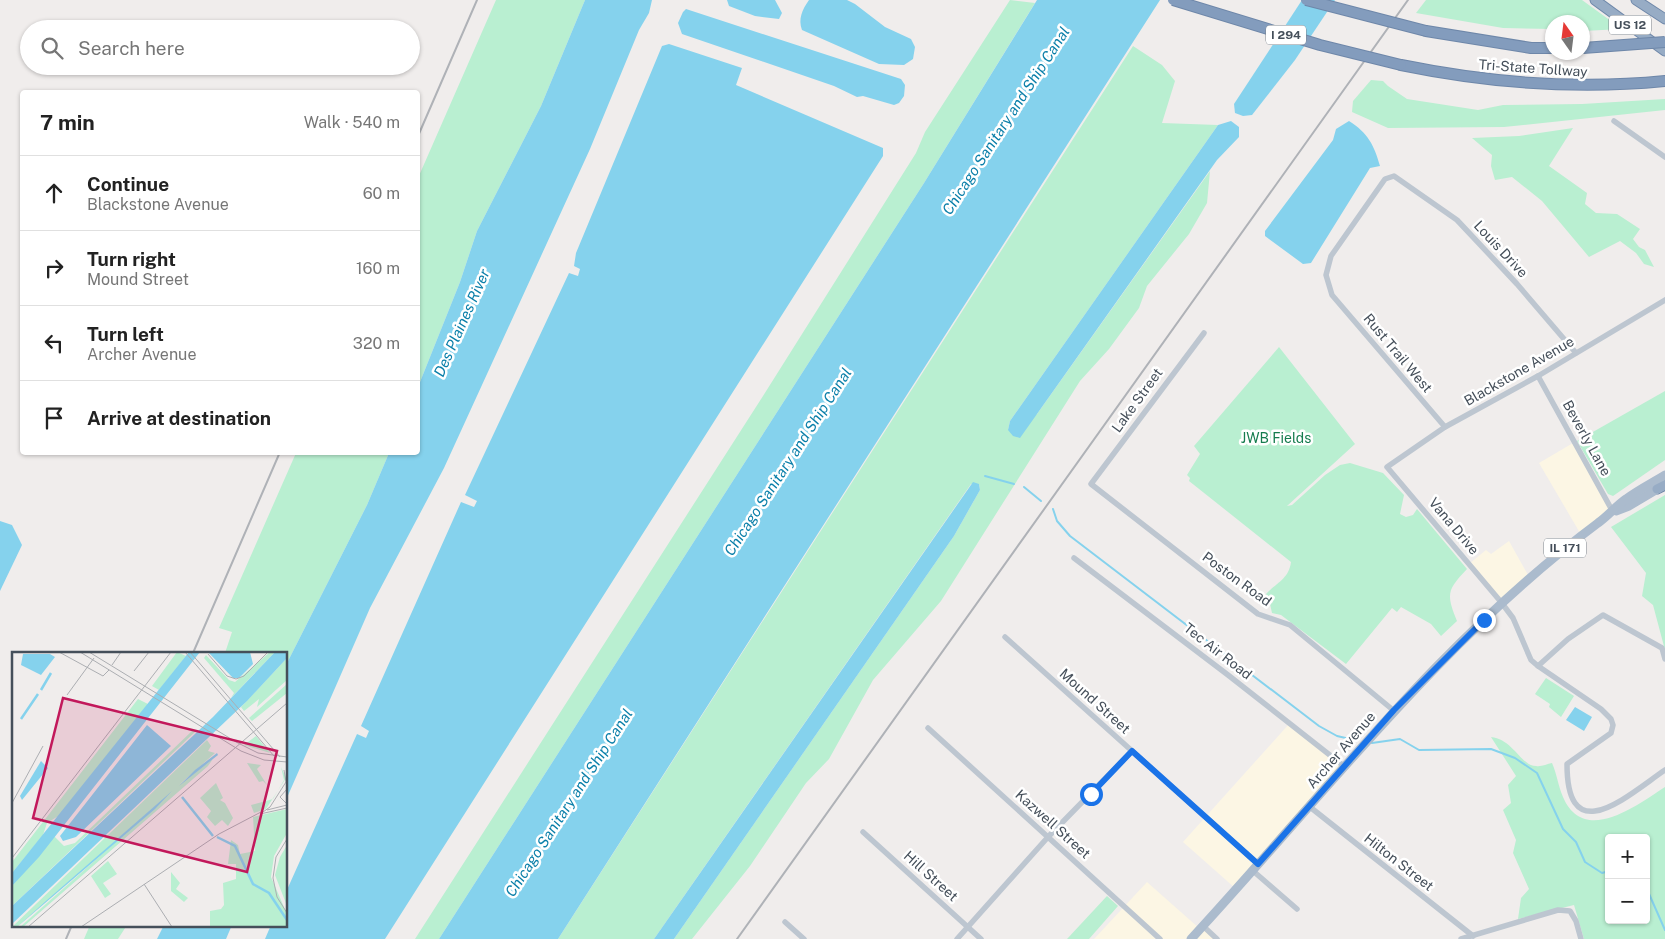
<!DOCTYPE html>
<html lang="en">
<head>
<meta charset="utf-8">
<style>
  body { margin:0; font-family:"Public Sans",sans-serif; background:#f2f2f2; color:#222 }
  .controls { position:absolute; right:15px; bottom:15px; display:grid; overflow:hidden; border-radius:5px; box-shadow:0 1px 4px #0004 }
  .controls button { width:45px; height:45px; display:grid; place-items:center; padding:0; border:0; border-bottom:1px solid #e0e0e0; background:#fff; color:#222; font:25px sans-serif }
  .compass { position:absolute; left:1545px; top:15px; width:45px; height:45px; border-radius:50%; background:#fff; box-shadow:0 1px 4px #0004; rotate:346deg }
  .stop { position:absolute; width:15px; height:15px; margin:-11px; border:4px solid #1a73e8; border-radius:50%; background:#fff }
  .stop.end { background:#1a73e8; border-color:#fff; box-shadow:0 1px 5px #0008 }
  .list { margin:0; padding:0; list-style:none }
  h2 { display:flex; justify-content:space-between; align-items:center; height:65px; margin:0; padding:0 20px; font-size:21px }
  h2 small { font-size:16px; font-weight:400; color:#767676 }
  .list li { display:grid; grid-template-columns:32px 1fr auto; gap:15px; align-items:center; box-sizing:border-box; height:75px; padding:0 20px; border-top:1px solid #e0e0e0 }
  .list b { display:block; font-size:19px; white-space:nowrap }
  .list p { margin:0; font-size:16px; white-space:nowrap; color:#767676 }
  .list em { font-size:16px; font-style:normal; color:#767676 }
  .icon { flex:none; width:28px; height:28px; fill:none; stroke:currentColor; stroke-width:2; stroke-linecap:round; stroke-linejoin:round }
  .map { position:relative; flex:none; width:1665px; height:939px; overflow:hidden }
  .search { position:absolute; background:#fff; box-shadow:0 1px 4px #0004; left:20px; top:20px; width:400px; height:55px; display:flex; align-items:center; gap:12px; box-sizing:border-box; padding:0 18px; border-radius:28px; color:#767676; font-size:19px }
  .panel { position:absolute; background:#fff; box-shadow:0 1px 4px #0004; left:20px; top:90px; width:400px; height:365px; border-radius:5px }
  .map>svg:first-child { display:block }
  .commercial { fill:#fcf6e4 }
  .green { fill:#b9efd1; fill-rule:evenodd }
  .water { fill:#85d2ed }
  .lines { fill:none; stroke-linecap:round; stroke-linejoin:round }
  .stream { stroke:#85d2ed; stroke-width:2 }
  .trunk-casing { stroke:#6e87a9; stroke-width:11 }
  .motorway-casing { stroke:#6e87a9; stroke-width:12 }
  .minor { stroke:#bdc6d0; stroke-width:5.5 }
  .primary { stroke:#abbbcd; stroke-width:9 }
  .trunk { stroke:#97acc5; stroke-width:9 }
  .motorway { stroke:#839cbd; stroke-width:10 }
  .rail { stroke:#afb2b7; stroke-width:2 }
  .motorway-bridge-casing { stroke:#6e87a9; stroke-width:12; stroke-linecap:butt }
  .motorway-bridge { stroke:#839cbd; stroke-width:10 }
  .route { stroke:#1a73e8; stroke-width:6 }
  .labels { text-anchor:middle; stroke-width:5; stroke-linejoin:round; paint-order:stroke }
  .shield { fill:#fff; stroke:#7d848c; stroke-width:1 }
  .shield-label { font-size:12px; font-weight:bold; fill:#454f5a }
  .street-label { font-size:14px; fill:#454f5a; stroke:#fff }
  .park-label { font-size:14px; fill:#157c4e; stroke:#fff }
  .water-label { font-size:15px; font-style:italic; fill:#0a7fa9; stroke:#fff }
  .inset-river { fill:none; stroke:#85d2ed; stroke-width:2.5 }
  .inset-road { fill:none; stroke:#acaeb2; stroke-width:1 }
  .view { fill:#c2185b; fill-opacity:0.15; stroke:#c2185b; stroke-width:2.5 }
  .inset-edge { fill:none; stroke:#454f5a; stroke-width:2.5 }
</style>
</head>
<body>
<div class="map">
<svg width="1665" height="939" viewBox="0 0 1665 939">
  <rect width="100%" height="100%" fill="#f0edec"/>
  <g class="commercial">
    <path d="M1573 443 1611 511 1580 533 1539 463Z"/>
    <path d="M1509 541 1528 575 1500 601 1469 564 1486 550 1491 554Z"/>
    <path d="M1289 724 1344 765 1235 888 1183 842Z"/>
    <path d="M1147 882 1199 928 1204 929 1215 939H1094Z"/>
  </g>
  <g class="green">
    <path d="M496 0H585L541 106 477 231 460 282 418 387V178Z"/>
    <path d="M1010 0 1035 3 924 183 439 939H415L763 396 916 153 925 132Z"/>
    <path d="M1426 0H1582L1622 29 1583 31 1582 22H1552V29L1503 28 1416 13Z"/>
    <path d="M1133 46 1162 65 1175 81 1162 123 1218 125 1010 421 1008 430 1037 414 1210 171 1207 203 1189 234 1147 286 1139 308 1109 349 1080 381 941 601 873 680 829 759 806 783 750 866 692 939H674L954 536 980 490 979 484H971L654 939H558Z"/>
    <path d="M1371 80 1383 81 1388 86 1407 99 1478 110 1503 105 1582 104 1665 99V110L1504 127 1388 128 1352 112 1353 101Z"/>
    <path d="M1573 128 1549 166 1587 193 1585 204 1596 213 1617 214 1640 229 1633 239 1639 247 1645 250 1654 267 1644 264 1636 253 1620 241 1589 257 1542 201 1512 177 1495 180 1491 166 1492 155 1472 138 1519 136Z"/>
    <path d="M1279 347 1355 444 1287 506 1292 505 1325 475 1340 465 1350 463 1383 473 1404 495 1400 514 1406 517 1413 515 1417 509 1467 569C1447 590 1446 594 1457 621L1441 636 1431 624 1401 607 1397 612 1392 608 1346 664 1281 615 1272 613 1270 604 1273 602 1266 594C1276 583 1289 579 1291 562L1189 481 1190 478 1187 475 1200 454 1194 446Z"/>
    <path d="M1665 391V460L1613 496 1608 494 1577 441Z"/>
    <path d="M296 453H389L367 505 286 665V653H225L232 632 219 628Z"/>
    <path d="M1665 495V650L1653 605 1642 596 1646 573 1611 527Z"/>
    <path d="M1546 678 1574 696 1561 717 1549 707 1550 704 1535 694Z"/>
    <path d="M1491 737C1513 739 1521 766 1536 766 1541 767 1547 764 1552 763 1557 774 1558 786 1563 797 1584 846 1637 805 1665 787V939H1584L1574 905 1518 919 1521 898 1529 889 1513 853 1516 840 1503 810 1511 803 1508 785 1516 776ZM1609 838H1646V920H1609Z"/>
    <path d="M1107 896 1118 906 1089 939H1067Z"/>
    <path d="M90 925H127L118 939H84Z"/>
  </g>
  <g class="water">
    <path d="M585 0H652L649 13 639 30 590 149 444 468 370 608 286 800V665L367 505 389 453 418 452V387L460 282 477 231 541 106Z"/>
    <path d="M727 0H775L782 13 779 19 755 16 729 6Z"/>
    <path d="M809 0H847L855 4 885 27 911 39 915 47 913 59 904 65 879 64 802 30C798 19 802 10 809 0Z"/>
    <path d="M1037 0H1160L558 939H439L924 183Z"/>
    <path d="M1302 0H1335L1295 60 1252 115 1243 116 1235 113 1234 104Z"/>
    <path d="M686 9 901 79 905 85 904 96 899 103 894 105 863 96 857 97 834 86 682 34 678 23 683 12Z"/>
    <path d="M669 44 742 68 736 85 883 148V156L385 939H265L271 925H286V892L357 734 366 738 369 731 361 726 461 502 474 507 477 501 465 495 569 273 578 276 580 269 574 266 576 253 662 46Z"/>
    <path d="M1231 121 1239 127V137L1217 160 1037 414 1020 438 1013 436 1008 430 1010 421 1218 125Z"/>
    <path d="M1349 121C1368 133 1374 145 1380 166L1370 168 1311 263 1303 264 1265 236V231L1333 140 1336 129Z"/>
    <path d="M973 482 979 484 980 490 954 536 674 939H654Z"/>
    <path d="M0 521 12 525 22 545 0 591Z"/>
    <path d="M1575 707 1592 717 1584 731 1566 720Z"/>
    <path d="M164 925H232L226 939H157Z"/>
  </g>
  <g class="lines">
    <g class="stream">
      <path d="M985 476 1014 484"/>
      <path d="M1024 487 1041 501"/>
      <path d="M1053 509 1057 521 1070 536 1319 726 1337 736 1350 739"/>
      <path d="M1372 743 1400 739 1419 750 1491 749 1515 758 1537 773 1563 829 1576 842 1585 862 1602 873 1609 871"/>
      <path d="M1646 887 1665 930"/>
    </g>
    <defs>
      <g id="trunk">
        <path d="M1595 0 1665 51"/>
        <path d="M1636 0 1665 19"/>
        <path d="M1657 489 1665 485"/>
      </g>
      <g id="motorway">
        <path d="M1426 31 1531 48H1552"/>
        <path d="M1401 65C1489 83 1576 90 1665 81"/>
      </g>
    </defs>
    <use href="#trunk" class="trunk-casing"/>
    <use href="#motorway" class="motorway-casing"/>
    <g class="minor">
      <path d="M1614 121 1665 157"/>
      <path d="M1204 333 1091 484 1258 614 1290 625 1393 710"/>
      <path d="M1538 376 1613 512"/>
      <path d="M1445 427 1332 295 1326 275 1331 256 1385 179 1394 176 1457 220 1517 284 1576 353"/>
      <path d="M1074 558 1228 675 1345 767"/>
      <path d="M1005 637 1258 864"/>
      <path d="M1665 659 1662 648 1603 615 1568 639 1538 666 1601 709 1611 719 1613 725 1611 733 1567 764C1567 852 1628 795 1665 770"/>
      <path d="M1538 666 1531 660 1513 618 1501 602 1387 467 1445 427 1538 376 1665 300"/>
      <path d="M928 728 1160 939"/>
      <path d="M1310 807 1473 936"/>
      <path d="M863 832 981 939"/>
      <path d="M1252 870 1297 909"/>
      <path d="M785 922 804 939"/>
      <path d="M1203 926 1217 939"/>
      <path d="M957 939 1048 837 1132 751"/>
      <path d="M1461 939 1558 910 1570 911 1576 921 1581 939"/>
    </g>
    <g class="primary">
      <path d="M1616 511 1629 506 1664 485"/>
      <path d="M1191 939C1323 796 1441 640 1598 523 1608 516 1616 506 1626 499 1638 490 1652 483 1665 475"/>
    </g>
    <use href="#trunk" class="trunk"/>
    <use href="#motorway" class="motorway"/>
    <g class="rail">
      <path d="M418 136 477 0"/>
      <path d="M193 653 280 452"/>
      <path d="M66 939 72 925"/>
      <path d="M737 939 1408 0"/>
    </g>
    <defs>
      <g id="motorway-bridge">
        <path d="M1173 0 1320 45 1401 65"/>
        <path d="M1306 0 1426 31"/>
        <path d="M1583 48 1665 42"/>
      </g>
    </defs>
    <use href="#motorway-bridge" class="motorway-bridge-casing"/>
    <use href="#motorway-bridge" class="motorway-bridge"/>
  </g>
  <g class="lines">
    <path class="route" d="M1091 794 1132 751 1258 864 1394 710 1484 620"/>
  </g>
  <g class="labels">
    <g class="shield">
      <rect x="1609" y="15.5" width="42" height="19" rx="4"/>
      <rect x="1266" y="25.5" width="40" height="19" rx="4"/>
      <rect x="1544" y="538.5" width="42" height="19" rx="4"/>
    </g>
    <g class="shield-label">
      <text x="1630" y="29">US 12</text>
      <text x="1286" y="39">I 294</text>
      <text x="1565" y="552">IL 171</text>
    </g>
    <g class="street-label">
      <text transform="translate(1533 68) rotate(4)" y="5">Tri-State Tollway</text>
      <text transform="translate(1501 249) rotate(47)" y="5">Louis Drive</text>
      <text transform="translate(1398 353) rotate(50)" y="5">Rust Trail West</text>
      <text transform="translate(1519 371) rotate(-30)" y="5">Blackstone Avenue</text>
      <text transform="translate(1137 400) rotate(-54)" y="5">Lake Street</text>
      <text transform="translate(1587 438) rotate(61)" y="5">Beverly Lane</text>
      <text transform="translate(1454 526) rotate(50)" y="5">Vana Drive</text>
      <text transform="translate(1237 579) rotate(36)" y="5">Poston Road</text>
      <text transform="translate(1218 651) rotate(38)" y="5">Tec Air Road</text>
      <text transform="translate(1095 701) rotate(42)" y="5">Mound Street</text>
      <text transform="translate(1341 750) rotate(-49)" y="5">Archer Avenue</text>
      <text transform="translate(1053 824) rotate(42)" y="5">Kazwell Street</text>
      <text transform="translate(1399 862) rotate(38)" y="5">Hilton Street</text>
      <text transform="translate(931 876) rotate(42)" y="5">Hill Street</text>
    </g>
    <g class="park-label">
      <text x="1276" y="443">JWB Fields</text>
    </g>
    <g class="water-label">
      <text transform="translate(1006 121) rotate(-57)" y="5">Chicago Sanitary and Ship Canal</text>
      <text transform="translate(462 323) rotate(-66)" y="5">Des Plaines River</text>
      <text transform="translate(788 462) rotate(-57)" y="5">Chicago Sanitary and Ship Canal</text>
      <text transform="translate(569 803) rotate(-57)" y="5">Chicago Sanitary and Ship Canal</text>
    </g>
  </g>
  <g transform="translate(12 652)">
    <rect width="275" height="275" fill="#f0edec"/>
    <path d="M165 0 174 4 147 38 140 34ZM258 0H263L219 46 222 41 192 6 194 3 217 28 223 30ZM275 6V28L245 55 247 47 232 59 229 55ZM275 32V41L240 69 237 66ZM126 47 136 52 48 163 35 171 31 183 0 221V210ZM181 78 184 79 0 254V234L42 184 52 194 63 191ZM244 84 258 101 232 93ZM195 88 199 94 196 99 203 101 167 133 201 107 196 114 11 275H8L161 139 5 275H0ZM235 111 249 113 245 117 255 133 251 129 247 130ZM269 115 274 126 254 157 242 161 239 153 261 147 272 128ZM204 131 211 146 208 148 213 151 221 166 216 174 210 168 203 174 195 165 199 159 188 146ZM275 157V181L262 204 259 225 275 262V275H198V259L209 257 212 253 211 231 224 227V212H216L219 188 226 193 228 202 243 199 241 165ZM275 193V254L263 223 268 205ZM96 209 105 222 91 231 99 242 93 246 79 224ZM159 220 168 231 164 237 176 246 172 250 159 239Z" fill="#b9efd1"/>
    <path d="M177 0H188L27 205 0 234V221ZM196 0H238L241 12 227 26H221ZM263 0H275V6L235 49 0 272V254L201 65ZM11 2H38L43 5 29 23 9 13ZM135 73 159 94 64 185 51 189 48 184ZM205 101 206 103 167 134 183 118ZM29 109 36 116 10 148 8 144ZM160 139 143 157 5 275 35 248Z" fill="#85d2ed"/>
    <path class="inset-river" d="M29 38 39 21M9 67 26 42M170 145 201 184M205 185 223 194 241 232 257 241 275 268"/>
    <path class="inset-road" d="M47 0 91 24 97 18M68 0 229 99 252 108 275 110M77 0 224 90 246 101 275 105M173 0 262 104M178 0 268 105M196 2 215 24 224 27 232 24 256 0M100 13 109 0M122 19 137 0M55 43 82 6M275 137 268 145 275 152M0 151 31 94M255 158 275 153M251 160 258 155 274 130 272 118M248 162 275 156M275 187 264 205 261 226 265 245 275 261M0 206 159 0M132 232 160 275M16 275 275 51M69 275 207 182 249 160"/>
    <path class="view" d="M51 46 265 99 235 220 21 166Z"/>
    <rect width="275" height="275" class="inset-edge"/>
  </g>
</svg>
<div class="controls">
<button>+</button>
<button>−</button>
</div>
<svg class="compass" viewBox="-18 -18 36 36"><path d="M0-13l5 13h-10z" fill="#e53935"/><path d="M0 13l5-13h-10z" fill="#767676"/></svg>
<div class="stop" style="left:1091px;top:794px"></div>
<div class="stop end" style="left:1484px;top:620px"></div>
<div class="search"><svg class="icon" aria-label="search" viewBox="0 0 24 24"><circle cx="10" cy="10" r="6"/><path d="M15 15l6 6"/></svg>Search here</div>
<section class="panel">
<h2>7 min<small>Walk · 540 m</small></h2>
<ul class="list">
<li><svg class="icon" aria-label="ahead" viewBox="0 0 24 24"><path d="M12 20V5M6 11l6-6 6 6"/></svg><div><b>Continue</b><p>Blackstone Avenue</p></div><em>60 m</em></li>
<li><svg class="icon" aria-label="right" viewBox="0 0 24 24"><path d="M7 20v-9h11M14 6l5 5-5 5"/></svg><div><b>Turn right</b><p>Mound Street</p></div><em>160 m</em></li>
<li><svg class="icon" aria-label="left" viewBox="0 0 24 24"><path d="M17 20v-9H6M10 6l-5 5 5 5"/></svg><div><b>Turn left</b><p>Archer Avenue</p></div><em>320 m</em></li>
<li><svg class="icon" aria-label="arrive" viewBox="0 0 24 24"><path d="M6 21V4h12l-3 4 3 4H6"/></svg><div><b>Arrive at destination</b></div></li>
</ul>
</section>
</div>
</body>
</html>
